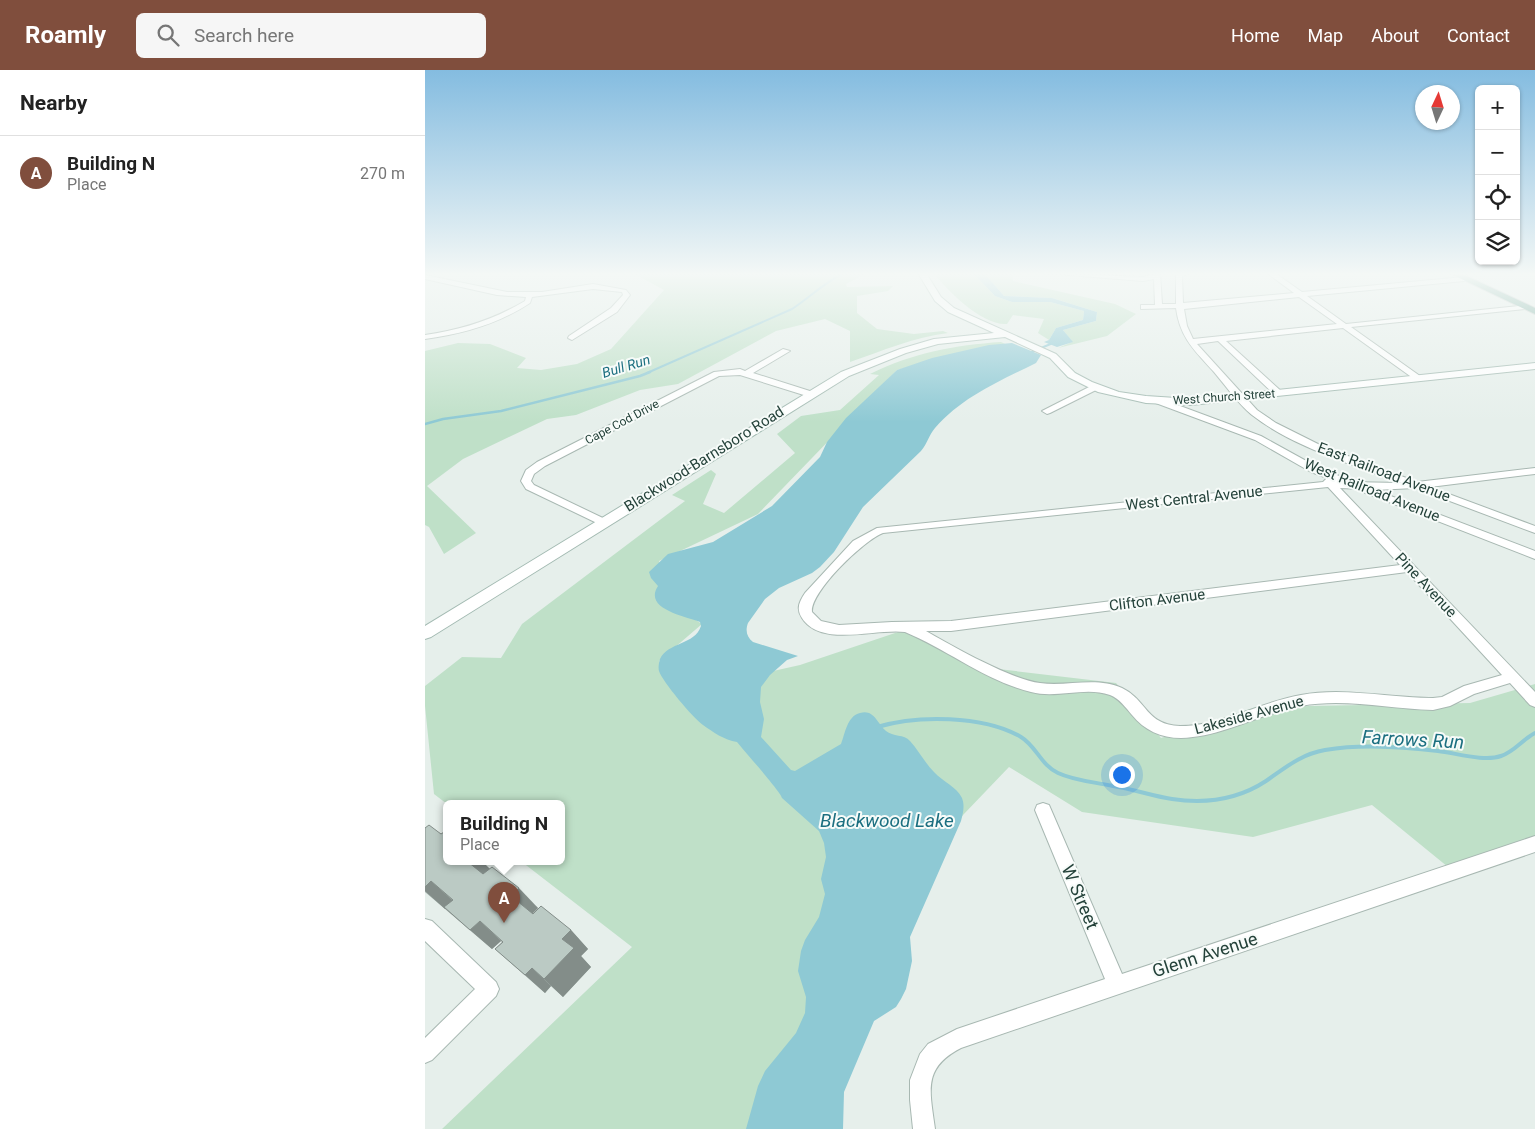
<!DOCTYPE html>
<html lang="en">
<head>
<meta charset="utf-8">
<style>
  body { margin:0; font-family:Roboto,sans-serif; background:#f6f6f6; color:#222 }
  .controls { position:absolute; right:15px; top:15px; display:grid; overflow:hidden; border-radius:8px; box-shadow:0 1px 4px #0004 }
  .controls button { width:45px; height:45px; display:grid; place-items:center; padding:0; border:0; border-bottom:1px solid #e0e0e0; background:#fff; color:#222; font:25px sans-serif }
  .compass { position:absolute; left:990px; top:15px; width:45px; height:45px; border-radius:50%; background:#fff; box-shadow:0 1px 4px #0004; rotate:4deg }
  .you { position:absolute; left:696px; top:704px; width:18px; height:18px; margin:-12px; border:4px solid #fff; border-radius:50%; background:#1a73e8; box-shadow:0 0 0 8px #1a73e833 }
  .badge { display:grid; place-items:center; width:32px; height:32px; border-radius:50%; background:#804e3d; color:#fff; font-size:16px; font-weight:700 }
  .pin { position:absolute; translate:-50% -41px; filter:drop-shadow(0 1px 2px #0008) }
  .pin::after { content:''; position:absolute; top:26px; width:18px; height:15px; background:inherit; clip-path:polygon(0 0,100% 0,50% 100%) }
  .popup { position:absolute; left:18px; top:730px; width:122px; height:65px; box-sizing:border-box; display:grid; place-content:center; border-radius:8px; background:#fff; filter:drop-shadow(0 1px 4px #0005); font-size:16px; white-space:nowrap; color:#767676 }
  .popup b { font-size:19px; color:#222 }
  .popup::after { content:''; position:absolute; left:50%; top:100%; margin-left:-10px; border:10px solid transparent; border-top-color:#fff }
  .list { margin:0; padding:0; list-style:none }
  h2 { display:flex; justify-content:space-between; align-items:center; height:65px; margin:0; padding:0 20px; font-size:21px }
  h2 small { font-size:16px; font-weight:400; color:#767676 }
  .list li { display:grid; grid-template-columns:32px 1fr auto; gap:15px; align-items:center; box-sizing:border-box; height:75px; padding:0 20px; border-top:1px solid #e0e0e0 }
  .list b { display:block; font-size:19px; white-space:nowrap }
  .list p { margin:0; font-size:16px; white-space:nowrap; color:#767676 }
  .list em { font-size:16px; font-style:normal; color:#767676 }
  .icon { flex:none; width:28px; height:28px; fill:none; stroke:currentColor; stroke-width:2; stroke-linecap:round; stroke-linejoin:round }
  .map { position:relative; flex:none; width:1110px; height:1059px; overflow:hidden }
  header { display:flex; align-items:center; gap:30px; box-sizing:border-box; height:70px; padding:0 25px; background:#804e3d; color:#fff }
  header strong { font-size:24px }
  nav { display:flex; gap:28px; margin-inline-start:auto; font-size:18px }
  .search { width:350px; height:45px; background:#f6f6f6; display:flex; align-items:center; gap:12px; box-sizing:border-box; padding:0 18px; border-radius:8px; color:#767676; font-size:19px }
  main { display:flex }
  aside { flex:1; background:#fff }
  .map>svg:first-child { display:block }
  .green { fill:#bfe0c8 }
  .water { fill:#8ec9d4 }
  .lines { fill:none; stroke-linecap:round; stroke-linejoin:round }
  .stream-far2 { stroke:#8ec9d4; stroke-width:2 }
  .stream-far1 { stroke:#8ec9d4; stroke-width:2.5 }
  .stream { stroke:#8ec9d4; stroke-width:4 }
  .minor-casing { stroke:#a8b8b2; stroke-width:2 }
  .secondary-casing { stroke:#a4bbb3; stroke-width:2 }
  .primary-casing { stroke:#c2cac8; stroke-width:2 }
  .minor { fill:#fff; fill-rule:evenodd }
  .secondary { fill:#fff; fill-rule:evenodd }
  .primary { fill:#6aa596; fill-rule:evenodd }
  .wall { fill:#a1aea9 }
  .shaded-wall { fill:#838d89 }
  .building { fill:#bbcac4; stroke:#838d89 }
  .labels { text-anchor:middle; stroke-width:4; stroke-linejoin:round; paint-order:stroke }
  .far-street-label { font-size:12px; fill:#24423a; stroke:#f7fbf9 }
  .far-water-label { font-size:14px; font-style:italic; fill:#1c6f80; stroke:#f7fbf9 }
  .street-label { font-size:15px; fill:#24423a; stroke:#f7fbf9 }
  .near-street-label { font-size:18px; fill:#24423a; stroke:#f7fbf9 }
  .near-water-label { font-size:19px; font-style:italic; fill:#1c6f80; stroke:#f7fbf9 }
</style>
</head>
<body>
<header>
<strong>Roamly</strong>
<div class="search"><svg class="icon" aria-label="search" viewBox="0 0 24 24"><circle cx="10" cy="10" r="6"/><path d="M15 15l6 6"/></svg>Search here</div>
<nav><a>Home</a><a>Map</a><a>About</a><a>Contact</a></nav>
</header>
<main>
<aside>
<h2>Nearby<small></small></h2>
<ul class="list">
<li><span class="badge">A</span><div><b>Building N</b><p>Place</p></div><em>270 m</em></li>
</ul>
</aside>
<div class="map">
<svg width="1110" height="1059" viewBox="0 0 1110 1059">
  <rect width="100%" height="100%" fill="#e6efeb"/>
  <g class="green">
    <path d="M208 203H442L421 214 422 217 468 216 463 221 432 226V243L452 259 489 264 518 261 523 263C489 267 457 281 425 292V261L400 249 351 261 253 314 215 320 151 345 122 349 38 389 2 416 51 463 19 484 4 457 0 455V281L33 273 65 274 101 288 92 298 116 300 152 294 186 279 239 220Z"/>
    <path d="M509 203H548L570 226 587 232H625L659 241 658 250 631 258 624 270 613 263 619 249 588 245 582 254C558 256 522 221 509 203Z"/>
    <path d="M559 203H587L588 211 690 234 711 244 682 266 633 278 647 272 638 260 671 251 672 242 627 228 579 226Z"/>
    <path d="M576 272 580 274 472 300 333 444 234 491 247 535 277 554 234 591 249 623 375 595 476 561 573 599 691 613 736 668 831 637 1045 633 1110 614V768L1023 797 947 735 828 767 657 742 584 697 538 745 334 1059H17L207 877 97 792H136V734H22L9 724 0 636V616L37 587 76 588 97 554 260 431 247 425 286 400 291 404 278 434 299 443 370 383 352 364 376 346 415 340 454 305 445 304C487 283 530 275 576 272Z"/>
  </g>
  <g class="water">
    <path d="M548 203H559L579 226 627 228 672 242 671 251 638 260 648 272 632 277 619 272 624 270 631 258 658 250 659 241 625 232H587L570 226Z"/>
    <path d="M587 273 616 285 611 293C575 311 537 327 510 358 504 365 502 374 496 381L438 437 409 482 395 497 387 503 354 518 340 529 323 553C320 561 322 567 328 572L373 586 362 590 345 605 336 617 335 632 339 649 336 667 366 700 370 701 416 674C420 664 422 646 435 643 449 639 452 653 461 661 468 667 479 664 485 671 494 681 500 693 509 702 518 712 531 716 537 728 540 736 538 743 536 751L485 867 487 891 481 919 476 929 471 937 449 951 419 1022 418 1059H321L333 1016 340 1001 371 963 380 943 381 927 373 901 376 881 380 870 394 847 400 824 396 809 401 787 399 773 394 761 357 728C356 722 319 681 312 672 299 670 288 662 278 655 268 648 237 611 234 601 233 598 234 592 235 589 243 572 270 575 276 556L275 552C260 546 218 539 233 516L226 508 224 502 243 484 288 472 347 436 395 387 402 372 421 348 472 300 507 288 564 275Z"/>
  </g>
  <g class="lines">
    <g class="stream-far2">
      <path d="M604 283 628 273"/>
      <path d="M222 303 367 239C385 227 400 212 419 203"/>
    </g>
    <path class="stream-far1" d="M0 354 18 349 76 341 215 306 225 302"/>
    <path class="stream" d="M452 657C492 645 558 645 596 667 611 676 616 695 633 703 650 711 670 712 688 716 708 719 727 726 747 729 780 734 812 730 841 711 860 698 876 684 900 680 937 674 975 677 1013 681 1031 683 1059 692 1076 686 1089 682 1098 669 1110 663"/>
    <defs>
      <g id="minor">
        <path d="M620 203 718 207 735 203 737 234H751V203H765L757 206 758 233 869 223 842 203H850L877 222 1039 207 1042 209 1039 211 882 226 921 254 1103 235V239H1100L926 257 995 306V310L992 311 918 258 801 271 856 321V325H850L793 271 772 274 832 340 851 353 899 377 992 412 1110 398V404L1005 417 1110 456V463L990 418 950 420 1110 481V489L938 422V419L915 418 1110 622V637L1105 635 1085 613 1049 624 1025 636 1008 640C964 639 920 628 876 636 836 643 798 667 756 668 736 668 719 660 707 645 701 638 694 628 685 625 660 616 632 629 606 622 561 611 523 580 480 562 451 558 396 578 377 548 371 539 374 532 380 523L428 471 452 458 898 412 902 408 886 402 830 370 728 332V328L731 327 836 366 894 398 922 409 923 412 976 413C927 394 868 377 827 345 813 334 801 316 789 302 770 281 755 268 751 238L716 239V235H730L729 209 718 211ZM874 227 912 254 768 269 762 256 759 239ZM903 417 975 495 526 551 467 552 414 555 396 551 387 542C385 522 439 470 458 463ZM982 502 1077 605 1039 616 1017 627 1008 628C964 628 919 617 876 625 835 632 797 656 755 656 721 655 722 630 697 618 671 606 642 617 615 613 585 609 529 577 501 561H526Z"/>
        <path d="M0 205 82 222H117L168 214 201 220 205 225 192 242 147 270 143 268 144 266 186 238 198 225 197 222 168 219 107 227 105 233C73 254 38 264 0 269V265C36 260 68 250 100 231L101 227 72 225 0 209Z"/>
        <path d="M358 279 365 281 328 303 388 322V326H382L315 305 294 306 120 396 109 404 106 411 109 415 182 450 184 452 182 454H174L101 419 96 411 101 400 112 392 289 302 315 299 320 301Z"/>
        <path d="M670 314 674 317 673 319 625 343 622 344 617 341Z"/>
        <path d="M618 733 624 735 697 904 1110 766V782L536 978C497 998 505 1021 510 1059H488L485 1030V1010L495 984 503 974 532 959 680 909 610 740 612 735Z"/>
        <path d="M0 849 7 851 71 912 74 919 71 926 7 990 0 993V968L50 919 0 871Z"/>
      </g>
      <path id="secondary" d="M493 203H501L516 227 529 238 631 284 650 303 667 312 694 322 721 326 766 329 1110 293V299L766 335 721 333 673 322 643 307 625 288 580 267 513 274 481 283 424 306 6 567 0 569V556L416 302 475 279 509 269 569 263 523 242 510 231Z"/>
      <path id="primary" d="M1024 203H1035L1110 238V244Z"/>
    </defs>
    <use href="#minor" class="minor-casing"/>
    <use href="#secondary" class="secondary-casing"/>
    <use href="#primary" class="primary-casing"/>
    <use href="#minor" class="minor"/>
    <use href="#secondary" class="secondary"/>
    <use href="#primary" class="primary"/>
  </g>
  <path class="wall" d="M0 758 16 764 65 799 113 838 107 844 146 860 163 879 156 886 166 897 138 927 126 916 120 923 70 879 77 872 76 871 67 879 0 822Z"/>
  <g class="shaded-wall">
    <path d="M42 792H58L66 800 57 808Z"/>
    <path d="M6 811 28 831 20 839 0 821V817Z"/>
    <path d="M94 818 113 838 105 846 86 826Z"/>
    <path d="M55 851 76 871 67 879 45 860Z"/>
    <path d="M146 860 163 879 156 886 166 897 138 927 119 909 137 869Z"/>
    <path d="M107 898 126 916 120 923 100 905Z"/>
  </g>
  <path class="building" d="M4 755 16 764 22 760V792H43L58 804 67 797 94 818 86 826 108 844 116 836 146 860 137 869 149 878 119 909 107 898 100 905 70 879 78 872 55 851 45 860 19 837 28 830 6 811 0 817V758Z"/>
  <linearGradient id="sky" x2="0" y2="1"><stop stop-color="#84bce0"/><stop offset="0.58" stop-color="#f4f8f6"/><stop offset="1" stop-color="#f4f8f6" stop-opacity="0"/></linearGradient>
  <rect width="1110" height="352" fill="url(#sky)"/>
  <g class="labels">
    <g class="far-street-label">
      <text transform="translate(799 327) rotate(-4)" y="4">West Church Street</text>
      <text transform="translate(197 352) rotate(-28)" y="4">Cape Cod Drive</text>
    </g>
    <g class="far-water-label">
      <text transform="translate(201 296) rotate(-17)" y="5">Bull Run</text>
    </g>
    <g class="street-label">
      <text transform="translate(279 389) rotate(-32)" y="5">Blackwood-Barnsboro Road</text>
      <text transform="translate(959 402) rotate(21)" y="5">East Railroad Avenue</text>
      <text transform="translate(947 420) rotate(22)" y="5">West Railroad Avenue</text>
      <text transform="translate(769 428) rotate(-6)" y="5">West Central Avenue</text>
      <text transform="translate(1001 515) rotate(47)" y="5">Pine Avenue</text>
      <text transform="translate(732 530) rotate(-7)" y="5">Clifton Avenue</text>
      <text transform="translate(824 645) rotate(-15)" y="5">Lakeside Avenue</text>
    </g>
    <g class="near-street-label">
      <text transform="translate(655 827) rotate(67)" y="6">W Street</text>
      <text transform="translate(780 885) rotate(-18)" y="6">Glenn Avenue</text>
    </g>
    <g class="near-water-label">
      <text transform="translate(988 669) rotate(3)" y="7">Farrows Run</text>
      <text x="462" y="757">Blackwood Lake</text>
    </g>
  </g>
</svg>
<div class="controls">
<button>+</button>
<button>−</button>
<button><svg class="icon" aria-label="locate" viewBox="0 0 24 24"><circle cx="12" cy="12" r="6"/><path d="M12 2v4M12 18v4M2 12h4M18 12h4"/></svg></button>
<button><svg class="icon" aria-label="layers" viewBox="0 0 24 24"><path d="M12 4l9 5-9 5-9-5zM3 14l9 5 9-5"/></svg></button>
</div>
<svg class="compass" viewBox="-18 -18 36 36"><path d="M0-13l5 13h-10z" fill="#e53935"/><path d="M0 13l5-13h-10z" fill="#767676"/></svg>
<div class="you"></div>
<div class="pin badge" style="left:79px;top:853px">A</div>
<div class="popup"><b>Building N</b>Place</div>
</div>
</main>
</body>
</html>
